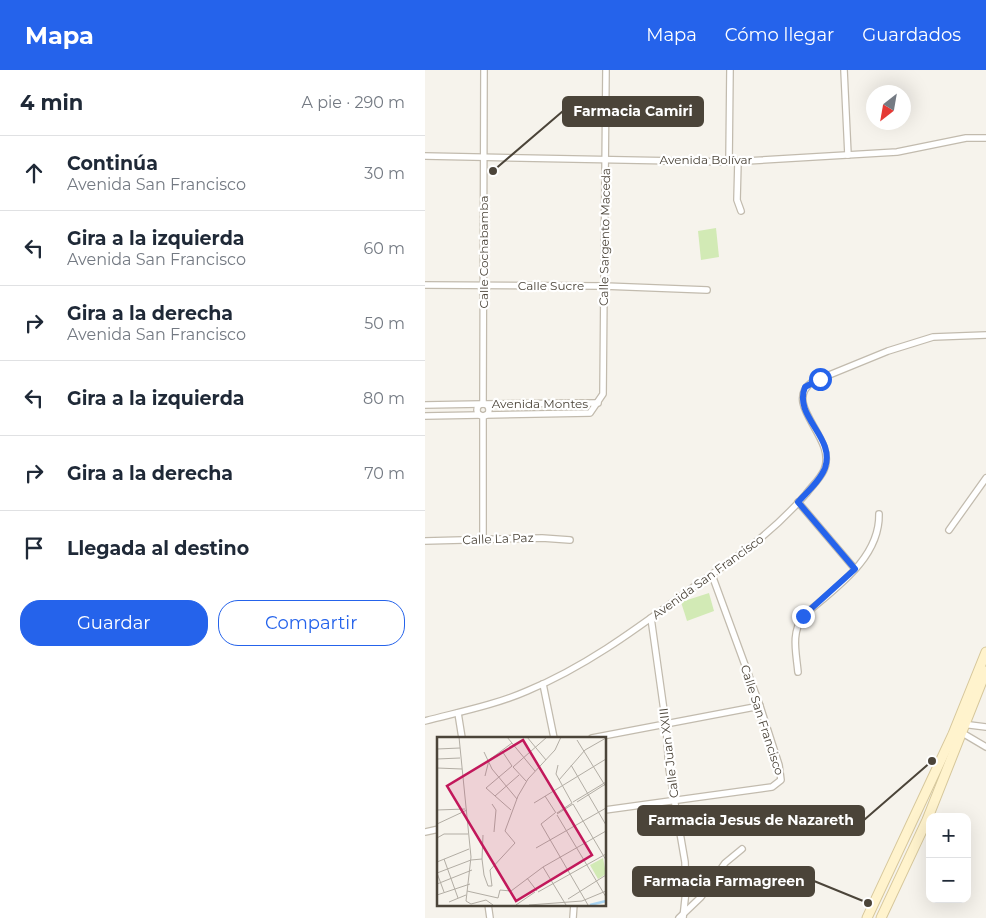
<!DOCTYPE html>
<html lang="es">
<head>
<meta charset="utf-8">
<style>
  body { margin:0; font-family:Montserrat,sans-serif; background:#f2f2f3; color:#1f2937 }
  .controls { position:absolute; right:15px; bottom:15px; display:grid; overflow:hidden; border-radius:10px; box-shadow:0 5px 20px #0002 }
  .controls button { width:45px; height:45px; display:grid; place-items:center; padding:0; border:0; border-bottom:1px solid #e0e1e3; background:#fff; color:#1f2937; font:25px sans-serif }
  .compass { position:absolute; left:441px; top:15px; width:45px; height:45px; border-radius:50%; background:#fff; box-shadow:0 5px 20px #0002; rotate:211deg }
  .stop { position:absolute; width:15px; height:15px; margin:-11px; border:4px solid #2563eb; border-radius:50%; background:#fff }
  .stop.end { background:#2563eb; border-color:#fff; box-shadow:0 1px 5px #0008 }
  .list { margin:0; padding:0; list-style:none }
  h2 { display:flex; justify-content:space-between; align-items:center; height:65px; margin:0; padding:0 20px; font-size:21px }
  h2 small { font-size:16px; font-weight:400; color:#747a83 }
  .list li { display:grid; grid-template-columns:32px 1fr auto; gap:15px; align-items:center; box-sizing:border-box; height:75px; padding:0 20px; border-top:1px solid #e0e1e3 }
  .list b { display:block; font-size:19px; white-space:nowrap }
  .list p { margin:0; font-size:16px; white-space:nowrap; color:#747a83 }
  .list em { font-size:16px; font-style:normal; color:#747a83 }
  .actions { display:flex; gap:10px; padding:15px 20px }
  .actions a { flex:1; padding:11px 0; border:1px solid #2563eb; border-radius:20px; text-align:center; font-size:18px; color:#2563eb }
  .actions .main { background:#2563eb; color:#fff }
  .icon { flex:none; width:28px; height:28px; fill:none; stroke:currentColor; stroke-width:2; stroke-linecap:round; stroke-linejoin:round }
  .map { position:relative; flex:none; width:561px; height:848px; overflow:hidden }
  header { display:flex; align-items:center; gap:30px; box-sizing:border-box; height:70px; padding:0 25px; background:#2563eb; color:#fff }
  header strong { font-size:24px }
  nav { display:flex; gap:28px; margin-inline-start:auto; font-size:18px }
  main { display:flex }
  aside { flex:1; background:#fff }
  .map>svg:first-child { display:block }
  .green { fill:#d2eab5 }
  .lines { fill:none; stroke-linecap:round; stroke-linejoin:round }
  .minor-casing { stroke:#c2bbae; stroke-width:8 }
  .secondary-casing { stroke:#d6c79b; stroke-width:11 }
  .minor { stroke:#fff; stroke-width:5.5 }
  .secondary { stroke:#fff3cd; stroke-width:9 }
  .route { stroke:#2563eb; stroke-width:6 }
  .labels { text-anchor:middle; stroke-width:4.5; stroke-linejoin:round; paint-order:stroke }
  .street-label { font-size:12px; fill:#4b4439; stroke:#fff }
  .inset-river { fill:none; stroke:#a9d4f2; stroke-width:2.5 }
  .inset-road { fill:none; stroke:#b2ada4; stroke-width:1 }
  .view { fill:#c2185b; fill-opacity:0.15; stroke:#c2185b; stroke-width:2.5 }
  .inset-edge { fill:none; stroke:#4b4439; stroke-width:2.5 }
  .leader { fill:none; stroke:#4b4439; stroke-width:2 }
  .callout-dot { fill:#4b4439; stroke:#fff; stroke-width:2 }
  .callout { fill:#4b4439; stroke:#4b4439; stroke-width:2 }
  .callout-label { font-size:14px; text-anchor:middle; font-weight:bold; fill:#fff }
</style>
</head>
<body>
<header>
<strong>Mapa</strong>
<nav><a>Mapa</a><a>Cómo llegar</a><a>Guardados</a></nav>
</header>
<main>
<aside>
<h2>4 min<small>A pie · 290 m</small></h2>
<ul class="list">
<li><svg class="icon" aria-label="ahead" viewBox="0 0 24 24"><path d="M12 20V5M6 11l6-6 6 6"/></svg><div><b>Continúa</b><p>Avenida San Francisco</p></div><em>30 m</em></li>
<li><svg class="icon" aria-label="left" viewBox="0 0 24 24"><path d="M17 20v-9H6M10 6l-5 5 5 5"/></svg><div><b>Gira a la izquierda</b><p>Avenida San Francisco</p></div><em>60 m</em></li>
<li><svg class="icon" aria-label="right" viewBox="0 0 24 24"><path d="M7 20v-9h11M14 6l5 5-5 5"/></svg><div><b>Gira a la derecha</b><p>Avenida San Francisco</p></div><em>50 m</em></li>
<li><svg class="icon" aria-label="left" viewBox="0 0 24 24"><path d="M17 20v-9H6M10 6l-5 5 5 5"/></svg><div><b>Gira a la izquierda</b></div><em>80 m</em></li>
<li><svg class="icon" aria-label="right" viewBox="0 0 24 24"><path d="M7 20v-9h11M14 6l5 5-5 5"/></svg><div><b>Gira a la derecha</b></div><em>70 m</em></li>
<li><svg class="icon" aria-label="arrive" viewBox="0 0 24 24"><path d="M6 21V4h12l-3 4 3 4H6"/></svg><div><b>Llegada al destino</b></div></li>
</ul>
<div class="actions"><a class="main">Guardar</a><a>Compartir</a></div>
</aside>
<div class="map">
<svg width="561" height="848" viewBox="0 0 561 848">
  <rect width="100%" height="100%" fill="#f6f3ec"/>
  <g class="green">
    <path d="M291 158 294 187 276 190 273 161Z"/>
    <path d="M284 523 289 541 262 551 256 532Z"/>
  </g>
  <g class="lines">
    <defs>
      <g id="minor">
        <path d="M419 0 423 85"/>
        <path d="M0 86 304 92 472 82 541 68H561"/>
        <path d="M313 91 312 130 316 141"/>
        <path d="M304 92 305 0"/>
        <path d="M0 215 179 216 282 220"/>
        <path d="M58 334 59 0"/>
        <path d="M60 334 173 333"/>
        <circle cx="58" cy="340" r="6"/>
        <path d="M0 335 56 334"/>
        <path d="M61 345 165 343 178 324 181 0"/>
        <path d="M0 346 55 345"/>
        <path d="M58 346V470"/>
        <path d="M373 432 430 499"/>
        <path d="M524 460 561 408"/>
        <path d="M0 471 117 468 145 470"/>
        <path d="M226 548 241 655 244 699 260 792 261 820 258 848"/>
        <path d="M373 602C371 581 366 564 378 546 409 519 455 489 454 444"/>
        <path d="M118 614 129 668"/>
        <path d="M33 643 37 668"/>
        <path d="M0 651C34 642 70 635 102 621 165 595 219 553 274 513 315 485 348 462 381 424 387 416 395 409 399 400 413 368 356 335 387 312L463 281 508 267 561 265"/>
        <path d="M537 654 561 657"/>
        <path d="M534 661 561 677"/>
        <path d="M167 668 335 636"/>
        <path d="M180 740 347 717 356 710 354 695 335 636 287 505"/>
        <path d="M0 762 14 759"/>
        <path d="M63 834 65 848"/>
        <path d="M148 848 149 834"/>
        <path d="M254 848 276 827 300 793 317 779"/>
      </g>
      <g id="secondary">
        <path d="M442 848 528 664 561 582"/>
        <path d="M456 848 502 750 561 601"/>
      </g>
    </defs>
    <use href="#minor" class="minor-casing"/>
    <use href="#secondary" class="secondary-casing"/>
    <use href="#minor" class="minor"/>
    <use href="#secondary" class="secondary"/>
  </g>
  <g class="lines">
    <path class="route" d="M378 546 430 499 373 432C382 422 395 411 400 398 411 367 368 347 380 317L395 309"/>
  </g>
  <g class="labels">
    <g class="street-label">
      <text x="281" y="94">Avenida Bolívar</text>
      <text transform="translate(180 167) rotate(-89)" y="4">Calle Sargento Maceda</text>
      <text transform="translate(59 182) rotate(-90)" y="4">Calle Cochabamba</text>
      <text x="126" y="220">Calle Sucre</text>
      <text x="115" y="338">Avenida Montes</text>
      <text transform="translate(73 469) rotate(-2)" y="4">Calle La Paz</text>
      <text transform="translate(283 507) rotate(-36)" y="4">Avenida San Francisco</text>
      <text transform="translate(337 650) rotate(72)" y="4">Calle San Francisco</text>
      <text transform="translate(244 683) rotate(-97)" y="4">Calle Juan XXIII</text>
    </g>
  </g>
  <g transform="translate(12 667)">
    <rect width="169" height="169" fill="#f6f3ec"/>
    <path d="M166 121 169 137 161 142 153 128Z" fill="#d2eab5"/>
    <path class="inset-river" d="M153 168 169 164"/>
    <path class="inset-road" d="M22 0 34 120 29 164 34 167 49 163 56 168M70 0 98 34M90 0 109 23M140 3 169 50M0 12 23 11M65 14 75 29M47 15 55 32 80 62M0 22 23 21M121 28 119 37 135 66M134 28 169 88M0 31 25 32M48 39 52 23 75 6M122 43 148 13 169 1M89 44 76 30 110 0M58 59 82 38M108 59 119 76M136 65 169 45M140 65 167 48M97 66 169 22M55 67 59 73 57 95M136 67 169 123M0 73 28 72M74 73 49 51 75 29M120 76 135 66M120 77 136 67M120 78 169 160M0 87 30 73M104 87 151 168M104 87 118 76M0 101 7 97H31M99 111 169 71M7 122 21 161M45 122 46 98M0 125 32 112M106 130 129 168M0 136 34 123 45 122 47 138 51 149H55L53 133 78 106 68 94 81 59 91 42 118 13 124 0M0 136 7 155M90 141 100 154M0 147 35 133M30 154 61 161 63 153 74 154 106 130 169 94M101 155 169 117M0 158 33 147M131 162 169 138M12 165 29 158M79 168 98 155M92 168 145 164 169 154"/>
    <path class="view" d="M86 3 155 118 79 164 10 49Z"/>
    <rect width="169" height="169" class="inset-edge"/>
  </g>
  <path class="leader" d="M68 101L138 41M507 691L439 750M443 833L389 811"/>
  <g class="callout-dot">
    <circle cx="68" cy="101" r="5"/>
    <circle cx="507" cy="691" r="5"/>
    <circle cx="443" cy="833" r="5"/>
  </g>
  <g class="callout">
    <rect x="138" y="27" width="140" height="29" rx="5"/>
    <rect x="213" y="736" width="226" height="29" rx="5"/>
    <rect x="208" y="797" width="181" height="29" rx="5"/>
  </g>
  <g class="callout-label">
    <text x="208" y="46">Farmacia Camiri</text>
    <text x="326" y="755">Farmacia Jesus de Nazareth</text>
    <text x="299" y="816">Farmacia Farmagreen</text>
  </g>
</svg>
<div class="controls">
<button>+</button>
<button>−</button>
</div>
<svg class="compass" viewBox="-18 -18 36 36"><path d="M0-13l5 13h-10z" fill="#e53935"/><path d="M0 13l5-13h-10z" fill="#747a83"/></svg>
<div class="stop" style="left:395px;top:309px"></div>
<div class="stop end" style="left:378px;top:546px"></div>
</div>
</main>
</body>
</html>
